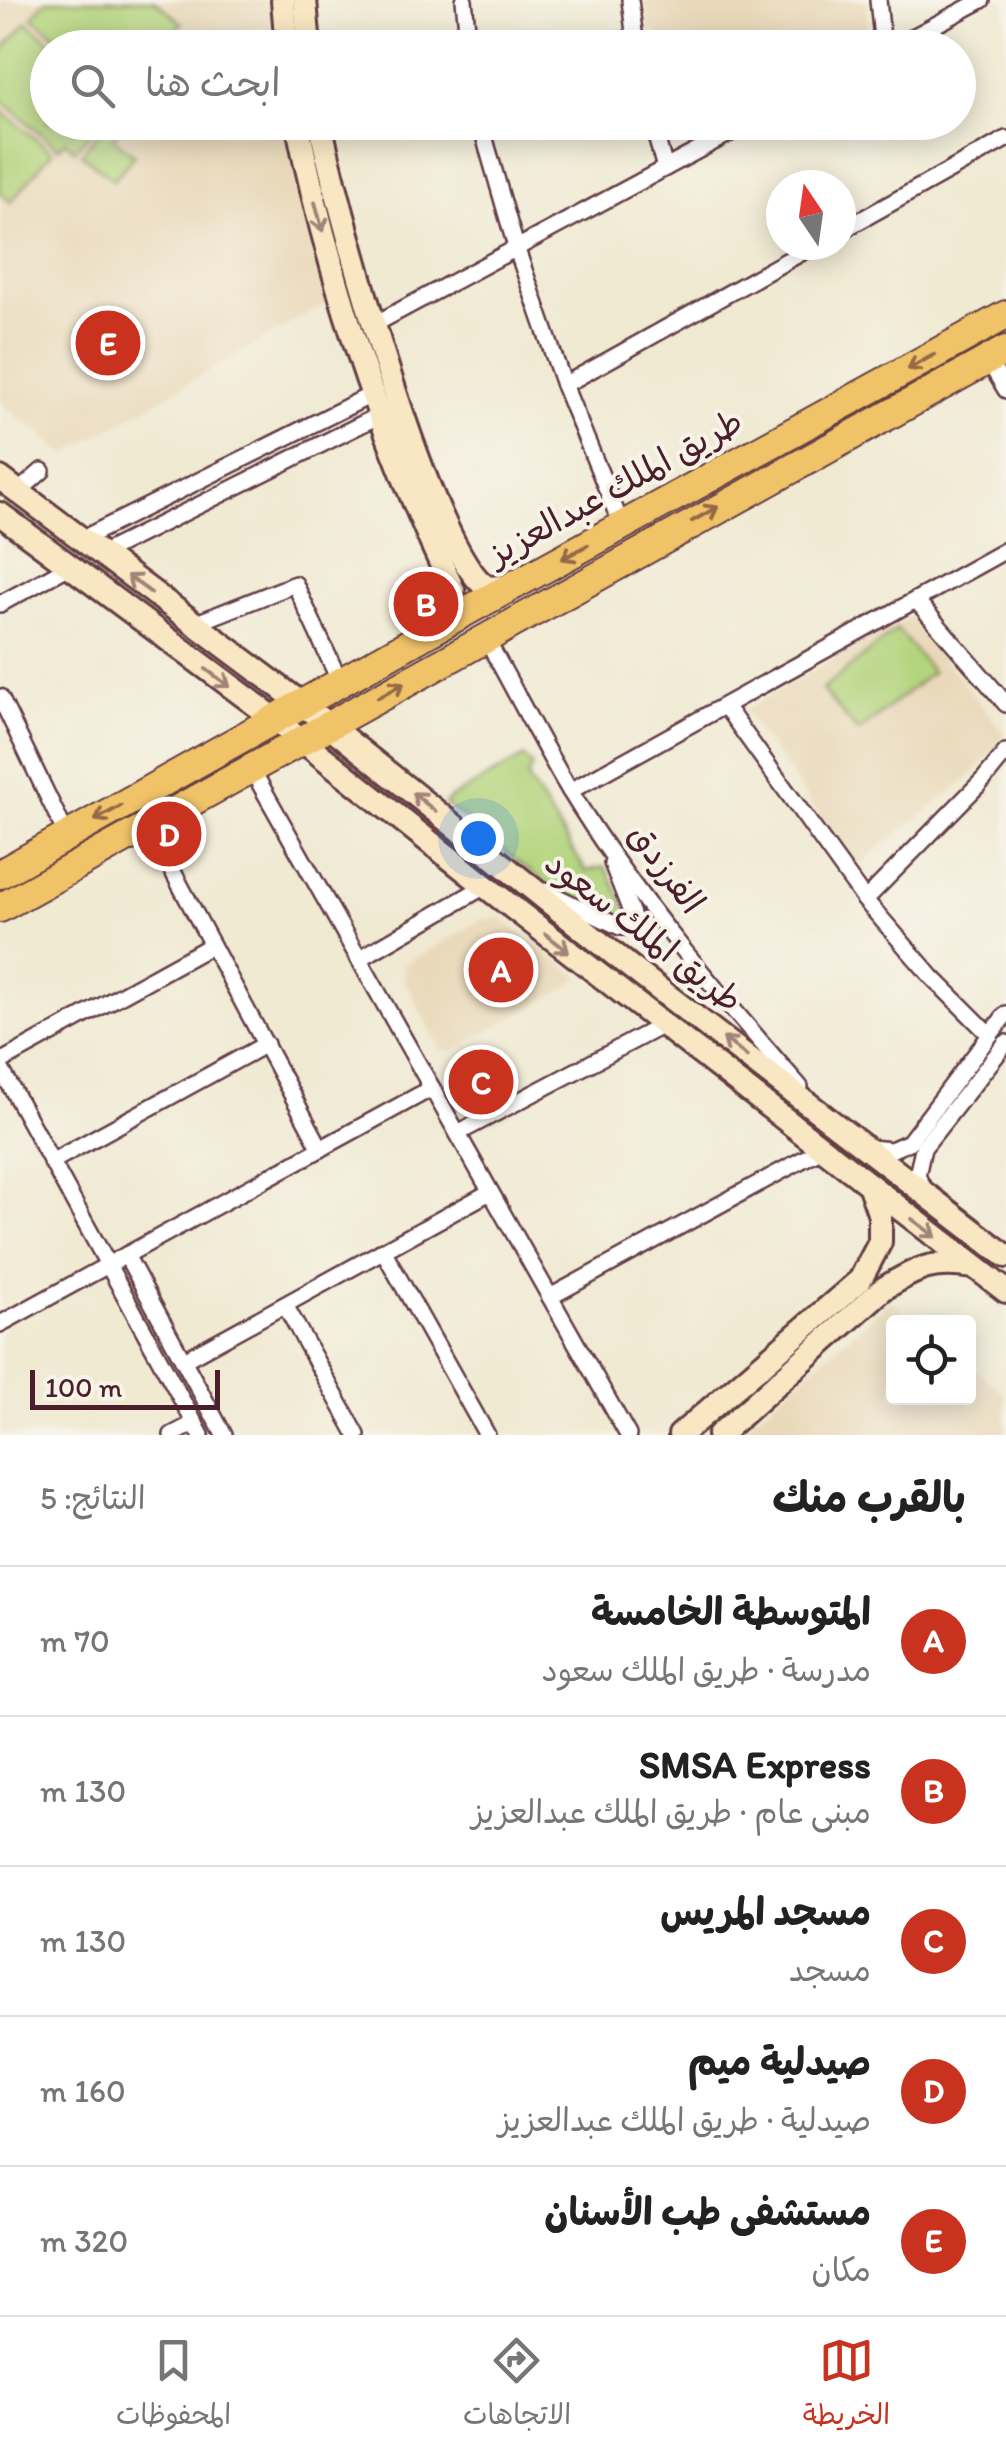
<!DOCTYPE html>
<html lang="ar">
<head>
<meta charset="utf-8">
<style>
  body { margin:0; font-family:Itim,"Playpen Sans Arabic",sans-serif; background:#f2f2f2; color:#222; direction:rtl }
  .controls { position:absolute; right:30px; bottom:30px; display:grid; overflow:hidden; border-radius:10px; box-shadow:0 5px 25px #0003 }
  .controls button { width:90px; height:90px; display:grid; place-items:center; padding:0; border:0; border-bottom:2px solid #e0e0e0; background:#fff; color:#222; font:50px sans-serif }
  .compass { position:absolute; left:766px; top:170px; width:90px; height:90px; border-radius:50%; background:#fff; box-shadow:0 5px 25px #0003; rotate:347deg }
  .scale { position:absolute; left:30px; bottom:25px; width:190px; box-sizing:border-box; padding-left:10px; border:5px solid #4a1f2b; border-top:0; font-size:28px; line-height:35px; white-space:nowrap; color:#4a1f2b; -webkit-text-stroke:8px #f7f3e8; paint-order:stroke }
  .you { position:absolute; left:478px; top:838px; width:35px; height:35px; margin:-25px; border:8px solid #fff; border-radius:50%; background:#1a73e8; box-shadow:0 0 0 15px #1a73e833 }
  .badge { display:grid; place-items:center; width:65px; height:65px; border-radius:50%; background:#c8321e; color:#fff; font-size:32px; font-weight:700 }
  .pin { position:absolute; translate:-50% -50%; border:5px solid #fff; box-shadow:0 2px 10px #0006 }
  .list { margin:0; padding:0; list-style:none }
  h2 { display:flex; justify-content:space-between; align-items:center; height:130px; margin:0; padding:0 40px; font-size:42px }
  h2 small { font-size:32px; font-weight:400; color:#767676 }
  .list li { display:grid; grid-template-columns:65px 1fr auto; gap:30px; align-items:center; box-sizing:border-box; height:150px; padding:0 40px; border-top:2px solid #e0e0e0 }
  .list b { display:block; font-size:38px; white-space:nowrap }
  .list p { margin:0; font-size:32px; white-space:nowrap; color:#767676 }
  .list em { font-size:32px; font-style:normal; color:#767676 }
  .icon { flex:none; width:55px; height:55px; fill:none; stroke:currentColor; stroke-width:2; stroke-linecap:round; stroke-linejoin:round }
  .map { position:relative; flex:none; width:1006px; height:1435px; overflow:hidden; direction:ltr }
  .search { position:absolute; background:#fff; box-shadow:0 5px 25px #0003; left:30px; right:30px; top:30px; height:110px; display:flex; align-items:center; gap:25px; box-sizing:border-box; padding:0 35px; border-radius:55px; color:#767676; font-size:38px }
  .sheet { height:880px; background:#fff }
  nav { display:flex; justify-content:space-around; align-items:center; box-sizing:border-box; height:140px; border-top:2px solid #e0e0e0; background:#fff; font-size:28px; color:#767676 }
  nav a { display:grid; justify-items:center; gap:5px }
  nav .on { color:#c8321e }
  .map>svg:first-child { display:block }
  .built { fill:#e9d9ba }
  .green { fill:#b2d47c; stroke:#7e7a54; stroke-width:2.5 }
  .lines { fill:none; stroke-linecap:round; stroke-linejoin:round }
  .street-casing { stroke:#633d44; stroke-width:20 }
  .secondary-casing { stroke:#633d44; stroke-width:28 }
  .highway-casing { stroke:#633d44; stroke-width:32 }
  .street { stroke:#fff; stroke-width:15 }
  .secondary { stroke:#f9e7c3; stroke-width:22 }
  .highway { stroke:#f0c369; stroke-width:28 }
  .oneway { stroke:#a28377 }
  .oneway2 { stroke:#956947 }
  .labels { text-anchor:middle; stroke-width:8; stroke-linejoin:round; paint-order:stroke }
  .street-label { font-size:35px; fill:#4a1f2b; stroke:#f7f3e8 }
</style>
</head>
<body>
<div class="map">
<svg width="1006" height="1435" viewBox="0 0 1006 1435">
  <rect width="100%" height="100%" fill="#f7f3e8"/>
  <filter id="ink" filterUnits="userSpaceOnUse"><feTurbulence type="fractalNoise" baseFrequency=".01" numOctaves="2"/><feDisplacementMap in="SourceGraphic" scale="20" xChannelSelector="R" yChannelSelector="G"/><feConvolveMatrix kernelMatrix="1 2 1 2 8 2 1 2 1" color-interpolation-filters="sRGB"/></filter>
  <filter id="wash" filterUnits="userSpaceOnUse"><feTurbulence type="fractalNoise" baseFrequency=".0048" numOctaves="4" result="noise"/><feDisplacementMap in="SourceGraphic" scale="40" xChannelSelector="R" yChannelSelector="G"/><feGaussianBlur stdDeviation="2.25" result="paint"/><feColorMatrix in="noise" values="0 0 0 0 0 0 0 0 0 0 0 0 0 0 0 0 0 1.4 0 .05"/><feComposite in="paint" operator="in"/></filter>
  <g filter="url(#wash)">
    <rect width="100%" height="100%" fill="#f0ead3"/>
    <g class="built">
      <path d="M0 0H272L276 47 48 48V122L285 123 333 299 66 454 0 402Z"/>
      <path d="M645 0H866L869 36 850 47H661L658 31 649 32Z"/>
      <path d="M910 616 1005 735 970 777 856 866 744 710Z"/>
      <path d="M500 918 579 977 570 986 453 1051H441L404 979 403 965 481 920Z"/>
      <path d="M890 1301 917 1322H894V1398H968L969 1364 1006 1395V1435H735Z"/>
    </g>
    <g class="green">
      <path d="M46 0H154L182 23 161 47H70L32 17Z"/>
      <path d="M27 22 57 47 48 48V122L98 123 75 150 65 141 58 148 0 99V53Z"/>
      <path d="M0 110 52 152 11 202 0 193Z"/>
      <path d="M106 123H125L113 138 134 155 114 180 81 154Z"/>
      <path d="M897 629 932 672 858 732 822 690Z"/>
      <path d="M524 757 532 766 527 778 586 871 605 867 625 905 621 919C570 912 488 837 445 804L451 798Z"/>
    </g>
  </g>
  <g filter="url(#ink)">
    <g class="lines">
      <defs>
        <g id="street">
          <path d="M464 0 469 48"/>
          <path d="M630 0 636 48"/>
          <path d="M878 0 883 48"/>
          <path d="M892 48 982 0"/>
          <path d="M480 122 516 247 564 385 622 526"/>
          <path d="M652 122 665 168"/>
          <path d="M841 231 1006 139"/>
          <path d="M373 325 751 122"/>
          <path d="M988 360 1006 390"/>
          <path d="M564 385 815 245"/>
          <path d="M18 492 42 471"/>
          <path d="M80 540 373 394"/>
          <path d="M99 555 380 415"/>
          <path d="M916 600 1006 704"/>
          <path d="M0 604 68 567"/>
          <path d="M194 624 295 584 340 682"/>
          <path d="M485 637C514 688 540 741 570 791 635 898 718 993 800 1087"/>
          <path d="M0 697 67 836"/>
          <path d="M725 706 865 900 932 977 990 1035"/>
          <path d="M251 768 628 1435"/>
          <path d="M570 791 1006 550"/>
          <path d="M148 825 321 1149"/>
          <path d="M545 891 620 927H628L633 917 612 863"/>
          <path d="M865 900 984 779 1006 752"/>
          <path d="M359 959 485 886"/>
          <path d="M0 1062 212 945"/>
          <path d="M0 1067 201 1435"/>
          <path d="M458 1133 663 1025"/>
          <path d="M870 1148 891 1150 909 1142 1006 1014"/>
          <path d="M51 1162 266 1044"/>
          <path d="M925 1191 917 1176 923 1148 1006 1043"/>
          <path d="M383 1250 487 1435"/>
          <path d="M126 1255 224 1435"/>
          <path d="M550 1297 822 1149"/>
          <path d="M285 1305 357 1435"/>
          <path d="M0 1324 432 1088"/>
          <path d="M184 1360 490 1192"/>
          <path d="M172 1435 195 1423"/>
        </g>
        <g id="secondary">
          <path d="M283 0 287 48"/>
          <path d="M305 0 309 48"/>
          <path d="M297 122C330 284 383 441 453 590L455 605 444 624"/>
          <path d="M320 122C334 193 434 567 489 588L512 586"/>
          <path d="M0 478 302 704 629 966 1006 1256"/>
          <path d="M0 514 275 719 485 886 1006 1291"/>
          <path d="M680 1435 860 1280 880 1242V1216L871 1190"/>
          <path d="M719 1435 883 1289C917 1268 933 1260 973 1267"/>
        </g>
        <g id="highway">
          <path d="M0 874 465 612 1006 315"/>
          <path d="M0 908 1006 350"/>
        </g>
      </defs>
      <use href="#street" class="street-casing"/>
      <use href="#secondary" class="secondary-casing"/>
      <use href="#highway" class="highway-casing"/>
      <use href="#street" class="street"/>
      <use href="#secondary" class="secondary"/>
      <use href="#highway" class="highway"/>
    </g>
    <defs><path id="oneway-shaft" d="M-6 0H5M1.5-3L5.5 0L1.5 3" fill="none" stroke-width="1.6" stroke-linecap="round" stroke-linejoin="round" transform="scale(2.5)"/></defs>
    <g class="oneway">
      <use href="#oneway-shaft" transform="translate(319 217) rotate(75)"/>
      <use href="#oneway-shaft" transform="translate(139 584) rotate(-144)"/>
      <use href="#oneway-shaft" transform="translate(218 678) rotate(36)"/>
      <use href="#oneway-shaft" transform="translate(424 802) rotate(-141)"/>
      <use href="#oneway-shaft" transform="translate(557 943) rotate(38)"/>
      <use href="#oneway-shaft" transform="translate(735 1047) rotate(-142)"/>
      <use href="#oneway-shaft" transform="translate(924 1228) rotate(37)"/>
    </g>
    <g class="oneway2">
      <use href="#oneway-shaft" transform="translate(921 362) rotate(151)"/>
      <use href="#oneway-shaft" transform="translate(705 514) rotate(-29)"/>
      <use href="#oneway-shaft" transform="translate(575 552) rotate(151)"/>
      <use href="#oneway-shaft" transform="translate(391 690) rotate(-29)"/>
      <use href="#oneway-shaft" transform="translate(108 813) rotate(151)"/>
    </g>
  </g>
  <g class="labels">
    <g class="street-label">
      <text transform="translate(615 487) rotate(-29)" y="12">طريق الملك عبدالعزيز</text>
      <text transform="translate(667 868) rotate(54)" y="12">الفرزدق</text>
      <text transform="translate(644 931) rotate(38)" y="12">طريق الملك سعود</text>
    </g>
  </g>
</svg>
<div class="controls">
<button><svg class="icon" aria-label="locate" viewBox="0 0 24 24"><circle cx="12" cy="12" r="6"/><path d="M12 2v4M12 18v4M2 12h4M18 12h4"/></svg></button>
</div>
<svg class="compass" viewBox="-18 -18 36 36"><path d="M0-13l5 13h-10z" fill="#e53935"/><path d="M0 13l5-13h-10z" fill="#767676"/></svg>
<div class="scale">100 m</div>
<div class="you"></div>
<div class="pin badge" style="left:501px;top:970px">A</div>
<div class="pin badge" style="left:426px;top:604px">B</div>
<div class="pin badge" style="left:481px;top:1082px">C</div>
<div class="pin badge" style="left:169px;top:834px">D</div>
<div class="pin badge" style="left:108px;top:343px">E</div>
<div class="search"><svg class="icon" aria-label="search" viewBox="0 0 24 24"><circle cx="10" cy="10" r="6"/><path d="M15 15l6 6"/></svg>ابحث هنا</div>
</div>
<section class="sheet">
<h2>بالقرب منك<small>النتائج: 5</small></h2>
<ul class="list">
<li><span class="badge">A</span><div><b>المتوسطة الخامسة</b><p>مدرسة · طريق الملك سعود</p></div><em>70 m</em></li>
<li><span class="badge">B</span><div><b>SMSA Express</b><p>مبنى عام · طريق الملك عبدالعزيز</p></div><em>130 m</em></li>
<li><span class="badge">C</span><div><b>مسجد المريس</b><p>مسجد</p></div><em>130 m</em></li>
<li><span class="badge">D</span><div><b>صيدلية ميم</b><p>صيدلية · طريق الملك عبدالعزيز</p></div><em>160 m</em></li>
<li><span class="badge">E</span><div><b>مستشفى طب الأسنان</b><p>مكان</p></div><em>320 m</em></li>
</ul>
</section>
<nav>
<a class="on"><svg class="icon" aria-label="map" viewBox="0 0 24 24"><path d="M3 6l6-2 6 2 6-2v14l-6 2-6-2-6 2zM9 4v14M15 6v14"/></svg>الخريطة</a>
<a><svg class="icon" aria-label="directions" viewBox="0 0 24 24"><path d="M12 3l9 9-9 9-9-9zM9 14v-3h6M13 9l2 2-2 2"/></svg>الاتجاهات</a>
<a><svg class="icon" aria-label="saved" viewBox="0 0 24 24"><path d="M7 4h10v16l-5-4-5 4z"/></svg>المحفوظات</a>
</nav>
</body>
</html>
